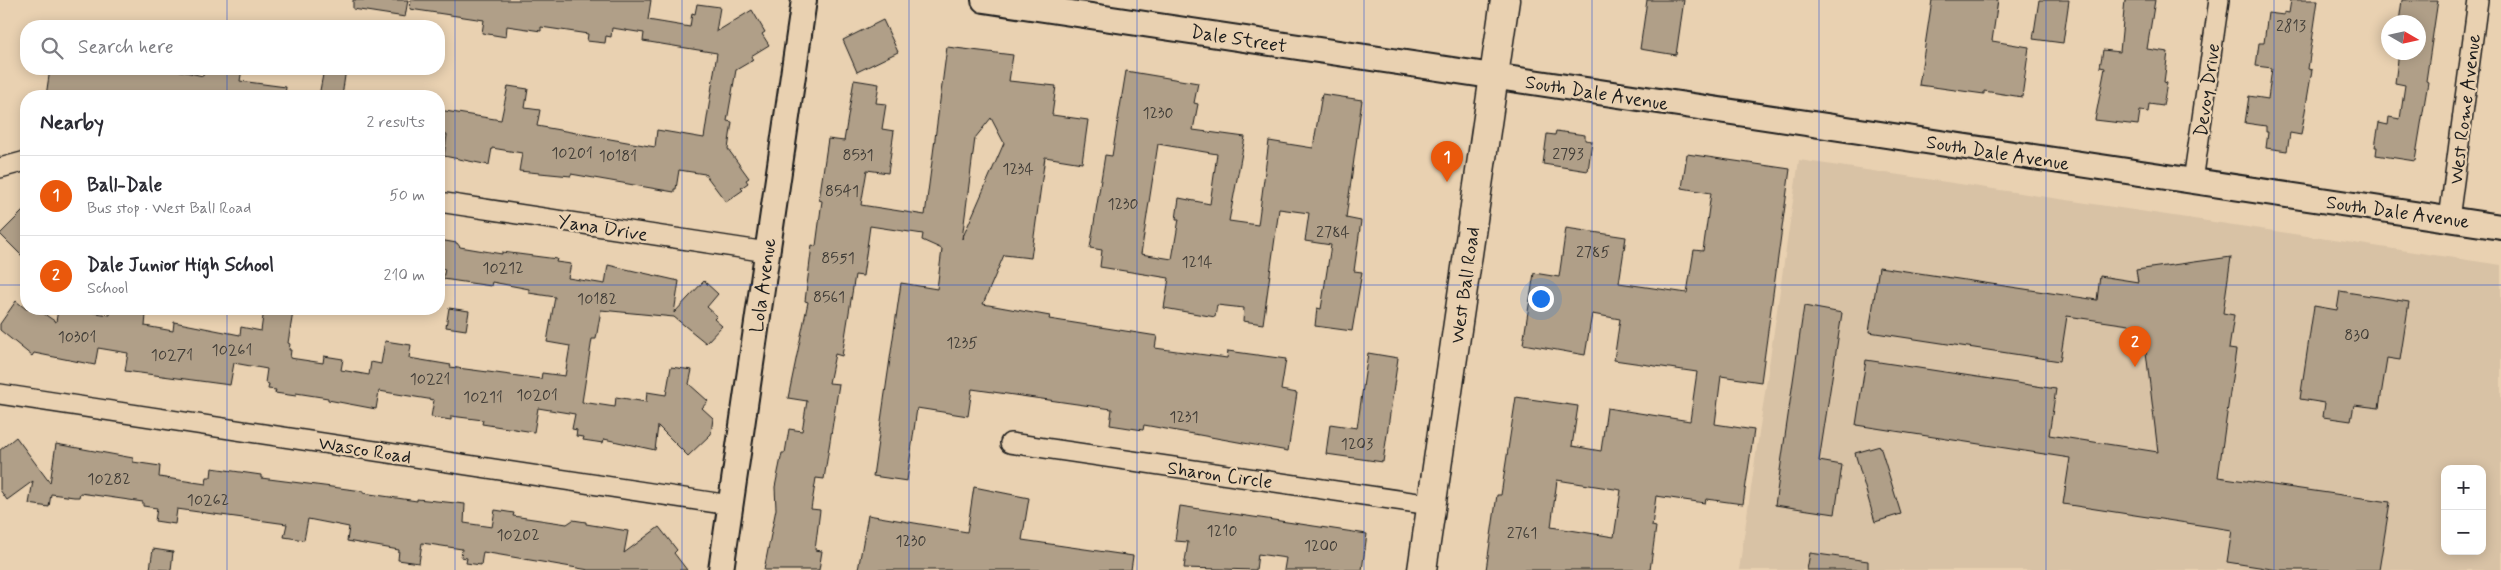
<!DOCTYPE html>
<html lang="en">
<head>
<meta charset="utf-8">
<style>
  body { margin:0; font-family:Mynerve,sans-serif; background:#f7f7f7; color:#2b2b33 }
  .controls { position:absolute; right:15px; bottom:15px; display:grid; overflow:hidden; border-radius:10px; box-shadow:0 2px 12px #0003 }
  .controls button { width:45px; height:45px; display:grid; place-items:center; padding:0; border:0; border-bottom:1px solid #e1e1e2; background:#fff; color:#2b2b33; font:25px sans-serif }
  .compass { position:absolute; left:2381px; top:15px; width:45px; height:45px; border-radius:50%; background:#fff; box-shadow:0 2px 12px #0003; rotate:99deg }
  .you { position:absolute; left:1540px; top:298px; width:18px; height:18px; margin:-12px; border:4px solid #fff; border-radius:50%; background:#1a73e8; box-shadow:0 0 0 8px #1a73e833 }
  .badge { display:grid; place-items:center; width:32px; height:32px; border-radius:50%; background:#ea580c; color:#fff; font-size:16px; font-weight:700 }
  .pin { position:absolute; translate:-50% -41px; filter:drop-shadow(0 1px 2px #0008) }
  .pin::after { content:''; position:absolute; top:26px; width:18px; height:15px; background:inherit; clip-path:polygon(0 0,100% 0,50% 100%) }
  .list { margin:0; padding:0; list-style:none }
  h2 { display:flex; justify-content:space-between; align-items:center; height:65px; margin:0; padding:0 20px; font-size:21px }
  h2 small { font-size:16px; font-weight:400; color:#7c7c81 }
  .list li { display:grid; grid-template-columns:32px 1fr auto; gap:15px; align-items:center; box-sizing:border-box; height:80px; padding:0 20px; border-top:1px solid #e1e1e2 }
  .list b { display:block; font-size:19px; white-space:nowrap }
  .list p { margin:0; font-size:16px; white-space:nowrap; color:#7c7c81 }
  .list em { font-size:16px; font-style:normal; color:#7c7c81 }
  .icon { flex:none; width:28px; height:28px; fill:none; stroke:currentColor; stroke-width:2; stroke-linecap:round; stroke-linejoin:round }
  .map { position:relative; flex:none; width:2501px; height:570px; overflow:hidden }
  .search { position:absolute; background:#fff; box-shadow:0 2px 12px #0003; left:20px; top:20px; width:425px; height:55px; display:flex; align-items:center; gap:12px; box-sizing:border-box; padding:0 18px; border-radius:20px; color:#7c7c81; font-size:19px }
  .panel { position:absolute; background:#fff; box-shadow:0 2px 12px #0003; left:20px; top:90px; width:425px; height:225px; border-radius:20px }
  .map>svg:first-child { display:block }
  .built { fill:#d8c2a5; fill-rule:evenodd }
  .building { fill:#b09f88; stroke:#1c1c1c; fill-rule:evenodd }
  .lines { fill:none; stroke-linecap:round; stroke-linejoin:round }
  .minor-casing { stroke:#1c1c1c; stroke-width:22 }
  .tertiary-casing { stroke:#1c1c1c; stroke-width:28 }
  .primary-casing { stroke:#1c1c1c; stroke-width:31 }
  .minor { stroke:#e9d1b1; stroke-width:19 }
  .tertiary { stroke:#e9d1b1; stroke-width:24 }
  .primary { stroke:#e9d1b1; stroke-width:28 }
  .grid { fill:none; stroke:#1d4ed8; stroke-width:1; stroke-opacity:0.55 }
  .labels { text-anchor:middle; stroke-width:4.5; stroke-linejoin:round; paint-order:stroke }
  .number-label { font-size:16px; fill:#413d37 }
  .street-label { font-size:19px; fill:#1c1c1c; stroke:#e9d1b1 }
</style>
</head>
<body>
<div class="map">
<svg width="2501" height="570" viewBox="0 0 2501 570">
  <rect width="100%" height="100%" fill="#e9d1b1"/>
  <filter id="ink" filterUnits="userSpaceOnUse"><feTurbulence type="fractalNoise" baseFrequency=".02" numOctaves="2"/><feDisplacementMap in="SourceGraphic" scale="10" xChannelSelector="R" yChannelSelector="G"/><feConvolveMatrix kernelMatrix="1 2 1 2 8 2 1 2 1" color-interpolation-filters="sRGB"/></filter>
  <g filter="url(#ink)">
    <path class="built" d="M1799 160 2501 265V570H1739ZM2445 469H2482V551H2445Z"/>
    <g class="building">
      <path d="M353 0H408L405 17 353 9Z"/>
      <path d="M411 0H651L648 20 690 27 692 13 695 14 697 4 720 7 716 32 752 10 765 32 762 34 769 45 751 56 753 60 736 70 727 121 732 122 728 149 749 178 746 180 748 183 741 188 743 190 726 202 705 174 679 170 676 189H674V192L571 174V176L519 171 522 153 492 148 489 165 444 156 447 135 439 134V110L501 120 508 86 528 89 525 108 540 110 537 126 655 147 657 130 704 138 717 53 643 41 644 33 612 28 611 37 606 36 605 43 587 41 588 34 541 27V31L507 26 506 37 482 33 484 20 410 9Z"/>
      <path d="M1647 0H1684L1676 55 1640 49Z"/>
      <path d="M1932 0H1998L1992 41 2029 47 2022 97 1984 91V94L1919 85Z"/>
      <path d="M2039 0H2069L2063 43 2033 39Z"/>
      <path d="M2125 0H2155L2147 49 2168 52 2164 82 2167 83 2163 106 2149 104 2148 112 2140 111 2138 125 2095 120 2105 68 2100 67 2103 50 2120 52Z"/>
      <path d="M2291 0H2318L2308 69 2312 70 2301 135 2290 133 2287 151 2266 148 2268 132H2266V126L2245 123 2249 96 2268 99 2272 68 2256 66 2259 43H2264L2268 13 2284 15V12L2289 13Z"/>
      <path d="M2402 0H2438L2426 81 2428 82 2425 100 2415 161 2376 155 2377 147H2375L2379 123 2388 125 2389 117 2400 119 2405 85 2395 83 2399 52H2418V22H2399Z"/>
      <path d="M883 20 898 52 857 72 843 40Z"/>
      <path d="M947 47 1013 55 1009 81 1056 86 1052 115 1088 120 1082 163 1045 157 1031 258 1004 255 983 304 1050 316 1049 319 1157 336 1155 348 1227 358 1228 351 1286 359 1281 390 1297 393 1288 451 1144 425 1143 430 1110 425 1112 409 972 389 968 416 917 408 907 481 873 476 901 283 937 289 942 249 922 240 923 234 870 226 863 276 855 275 842 356 835 354 829 383 839 384 824 479 816 478 811 509 820 510 815 550 822 551 819 570H764L776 509 775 487 782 453H785L789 429 802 431 807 401 788 398 808 302 805 301 812 245 816 246 821 208 822 201 819 200 828 139 844 141 854 80 879 84 876 103 886 104 882 129 894 131 888 173 867 170 861 205 925 215ZM991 118 1004 143 962 239 975 138Z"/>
      <path d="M50 69H172L203 76 205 69H242L240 81 286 87 285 96H46Z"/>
      <path d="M324 69H346L342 96H319Z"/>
      <path d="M1126 71 1198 83 1194 103 1198 104 1193 130 1245 137 1229 221 1258 225 1269 141 1313 148 1322 94 1362 100 1346 218 1361 221 1354 271 1362 272 1352 331 1315 326 1317 308 1321 309 1331 245 1305 241 1309 213 1279 209 1263 324 1243 321 1244 308 1217 305 1215 317 1164 308 1169 278 1100 267 1102 250 1090 248 1105 155 1112 156ZM1158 144 1217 154 1210 204 1179 198 1176 219H1179L1172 259 1141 254Z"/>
      <path d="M1556 131 1585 135V140L1592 141 1588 171 1543 164 1547 134 1555 135Z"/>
      <path d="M1687 154 1790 169 1761 382 1721 376 1715 424 1754 430 1743 504 1706 499 1705 503 1656 496 1652 526 1656 527 1650 570H1486L1497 495H1501L1516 397 1578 406 1572 446 1601 451 1607 408 1690 421 1697 372 1614 360 1620 319 1592 314 1585 355 1523 344 1534 273 1559 277 1566 228 1626 237 1619 283 1687 293 1694 250 1703 251 1711 193 1682 188ZM1557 480 1621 490 1614 537 1551 527Z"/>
      <path d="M26 208V260L0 234Z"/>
      <path d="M439 240 457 243 460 247 502 254V252L557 259 556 262 571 264 568 278 605 284 608 265 679 281 674 313 704 281 718 294 707 307 717 316 714 319 722 326 706 343 674 317 601 310 596 339H592L582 402 615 407 616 397 646 402 647 392 666 395 671 367 692 370 689 384 708 401 702 408 713 418 711 434 688 456 658 426 655 450 604 439 603 443 583 440 584 437 576 436 577 430 572 429 575 414 538 408 534 432 482 424 483 420 451 416V420L431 417 434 400 379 391 376 409 328 400V398L296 393V396L275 393 276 390 268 389 269 384 265 383 267 369 234 363 230 385 125 371 128 353 98 348 95 365 34 353 32 356 0 330V324L16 301 26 309H37L56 322 58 309H82V311L110 315 111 310 146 315 145 326 173 331 174 322 240 335 241 327 261 331 264 309H285L284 311 293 312 288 343 290 344 289 350H291L290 358 323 363 324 356 343 359 341 370 369 375 371 362 381 364 385 341 411 345 409 358 451 365 450 367 541 379 542 373 565 376 570 346 547 342 555 297 529 293V289L492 282 491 286 443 279 445 269 439 268Z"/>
      <path d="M2231 257 2223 313 2234 315 2229 349 2236 350 2218 477 2390 502 2379 570H2278L2227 562 2232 530 2063 504 2070 458 1856 425 1866 360 2056 389 2049 435 2158 452 2143 327 2067 316 2060 361 1869 332 1879 267 2097 300 2100 276 2138 282 2136 270Z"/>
      <path d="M2340 291 2409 302 2400 360 2387 358 2379 408 2354 405 2351 421 2323 417 2325 403 2300 399 2314 306 2337 310Z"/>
      <path d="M1804 306 1842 313 1819 461 1842 465 1835 514 1775 505Z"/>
      <path d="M449 308 469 311 466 330 446 327Z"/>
      <path d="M1368 353 1398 358 1383 462 1326 454 1330 424 1357 428Z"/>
      <path d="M16 437 50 483 56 444 133 458V462L160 466 159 477 206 484 207 477H211L212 468 261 475V478L363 491V493L417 501V499L465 504 464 523 492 527 495 510 514 513 513 516 567 524 573 520 586 522V524L628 531 624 553 659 527 677 550 674 553 687 570H589L483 552 481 565 466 563 467 558 461 557 462 549 422 543 419 563 398 560 399 550 347 541 349 527 308 519 304 540 284 537 287 524 177 509 175 524 155 521 157 508 143 506V502L80 493 79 497H74L51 494 49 507 29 504 33 481 7 500 0 490V450Z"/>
      <path d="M1880 446 1901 514 1875 522 1855 453Z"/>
      <path d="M974 487 1029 498 1022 540 1133 556 1131 570H858L868 515 967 532Z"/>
      <path d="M1180 506 1367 534 1362 570H1284L1286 558 1258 554 1256 570 1184 568 1188 542 1175 541Z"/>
      <path d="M153 549 173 552 171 570 150 569Z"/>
      <path d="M1810 553 1868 561V570H1807Z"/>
    </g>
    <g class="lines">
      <defs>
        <g id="minor">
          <path d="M0 168 26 161"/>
          <path d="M2193 181 2219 0"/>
          <path d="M439 202 767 252"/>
          <path d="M2449 219 2478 0"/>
          <path d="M0 394 730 505"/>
          <path d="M1010 443 1431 505"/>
        </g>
        <g id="tertiary">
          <path d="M984 0 2501 227"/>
          <path d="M721 570 804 0"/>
        </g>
        <path id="primary" d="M1422 570 1505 0"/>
      </defs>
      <use href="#minor" class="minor-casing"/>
      <use href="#tertiary" class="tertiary-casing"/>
      <use href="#primary" class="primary-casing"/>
      <use href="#minor" class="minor"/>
      <use href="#tertiary" class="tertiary"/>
      <use href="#primary" class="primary"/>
    </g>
  </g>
  <path class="grid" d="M227 0V26M455 0V570M682 0V570M909 0V570M1137 0V570M1364 0V570M1592 0V570M1819 0V570M2046 0V570M2274 0V570M227 69V96M0 285H26M439 285H2501M227 309V570"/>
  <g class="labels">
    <g class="number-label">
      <text x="2291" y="31">2813</text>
      <text x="1158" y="118">1230</text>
      <text x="572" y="158">10201</text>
      <text x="1568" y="159">2793</text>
      <text x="858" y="160">8531</text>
      <text x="618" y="161">10181</text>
      <text x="1018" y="174">1234</text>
      <text x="842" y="196">8541</text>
      <text x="1123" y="209">1230</text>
      <text x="1333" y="237">2784</text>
      <text x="1593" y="257">2785</text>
      <text x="838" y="263">8551</text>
      <text x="1197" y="267">1214</text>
      <text x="503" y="273">10212</text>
      <text x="829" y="302">8561</text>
      <text x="597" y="304">10182</text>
      <text x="2357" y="340">830</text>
      <text x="77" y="342">10301</text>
      <text x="962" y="348">1235</text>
      <text x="232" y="355">10261</text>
      <text x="172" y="360">10271</text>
      <text x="430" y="384">10221</text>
      <text x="537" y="400">10201</text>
      <text x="483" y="402">10211</text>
      <text x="1184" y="422">1231</text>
      <text x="1357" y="449">1203</text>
      <text x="109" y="484">10282</text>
      <text x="208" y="505">10262</text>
      <text x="1222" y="536">1210</text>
      <text x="1522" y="538">2761</text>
      <text x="518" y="540">10202</text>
      <text x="911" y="546">1230</text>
      <text x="1321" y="551">1200</text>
    </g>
    <g class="street-label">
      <text transform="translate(1239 38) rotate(9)" y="7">Dale Street</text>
      <text transform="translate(2206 90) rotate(-82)" y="7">Devoy Drive</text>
      <text transform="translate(1597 92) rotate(9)" y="7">South Dale Avenue</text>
      <text transform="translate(2464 109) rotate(-83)" y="7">West Rome Avenue</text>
      <text transform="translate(1998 152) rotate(9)" y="7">South Dale Avenue</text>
      <text transform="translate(2398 211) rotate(8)" y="7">South Dale Avenue</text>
      <text transform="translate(603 227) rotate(9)" y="7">Yana Drive</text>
      <text transform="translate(762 285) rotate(-82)" y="7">Lola Avenue</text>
      <text transform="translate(1464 285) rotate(-82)" y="7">West Ball Road</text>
      <text transform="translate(365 449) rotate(9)" y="7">Wasco Road</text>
      <text transform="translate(1220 474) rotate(8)" y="7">Sharon Circle</text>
    </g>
  </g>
</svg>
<div class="controls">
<button>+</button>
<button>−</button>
</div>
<svg class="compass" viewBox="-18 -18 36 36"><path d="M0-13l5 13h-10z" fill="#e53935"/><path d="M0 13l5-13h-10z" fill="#7c7c81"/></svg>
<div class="you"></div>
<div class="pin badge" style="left:1447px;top:182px">1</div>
<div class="pin badge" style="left:2135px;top:367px">2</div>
<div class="search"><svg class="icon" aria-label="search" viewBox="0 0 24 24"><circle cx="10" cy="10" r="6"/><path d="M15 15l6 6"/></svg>Search here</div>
<section class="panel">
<h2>Nearby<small>2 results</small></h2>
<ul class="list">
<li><span class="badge">1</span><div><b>Ball-Dale</b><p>Bus stop · West Ball Road</p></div><em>50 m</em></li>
<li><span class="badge">2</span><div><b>Dale Junior High School</b><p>School</p></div><em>210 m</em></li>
</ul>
</section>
</div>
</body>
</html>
